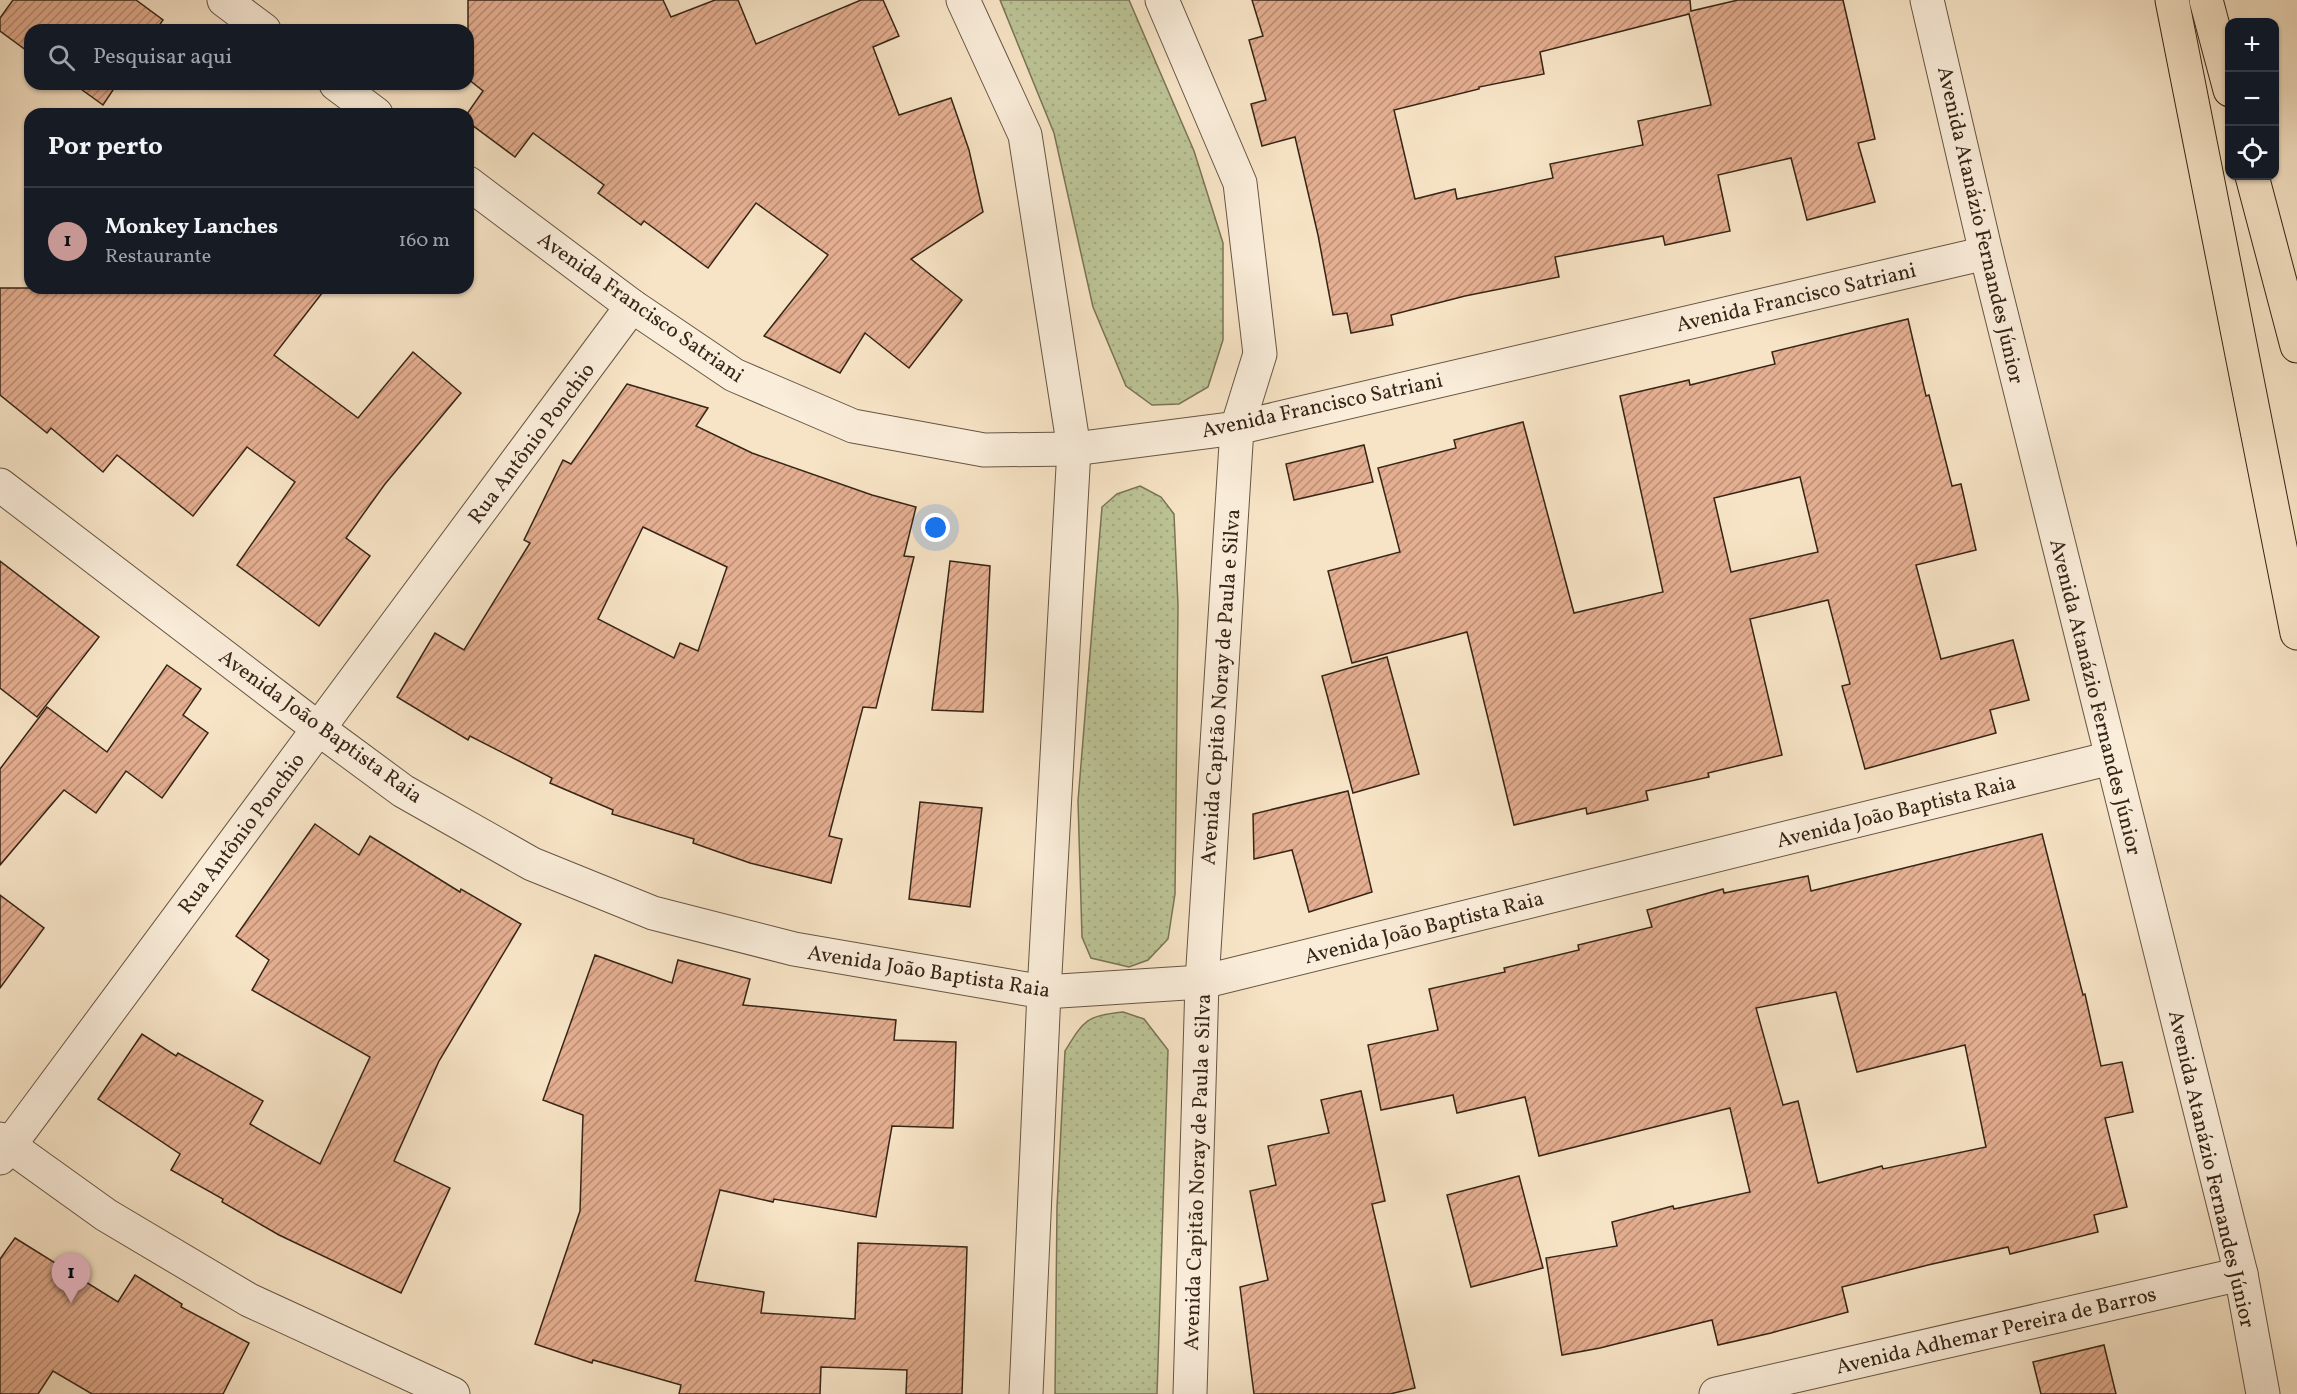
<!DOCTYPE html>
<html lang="pt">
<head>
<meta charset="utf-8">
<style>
  body { margin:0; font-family:Vollkorn,serif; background:#242831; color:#f1f3f6 }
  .controls { position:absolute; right:18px; top:18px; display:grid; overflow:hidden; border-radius:12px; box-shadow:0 2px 4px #0004 }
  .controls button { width:54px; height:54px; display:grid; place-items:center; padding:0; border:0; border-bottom:2px solid #363941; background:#171b24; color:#f1f3f6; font:30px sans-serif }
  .you { position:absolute; left:936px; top:528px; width:21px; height:21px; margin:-15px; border:4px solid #fff; border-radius:50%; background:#1a73e8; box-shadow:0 0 0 9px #1a73e833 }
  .badge { display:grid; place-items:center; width:39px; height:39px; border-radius:50%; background:#c59692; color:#111; font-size:20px; font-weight:700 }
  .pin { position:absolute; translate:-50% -50px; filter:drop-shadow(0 2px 3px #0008) }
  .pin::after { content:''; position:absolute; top:32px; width:21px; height:18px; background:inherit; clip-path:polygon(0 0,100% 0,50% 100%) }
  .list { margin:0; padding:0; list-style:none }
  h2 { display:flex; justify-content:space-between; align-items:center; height:78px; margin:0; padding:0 24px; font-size:26px }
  h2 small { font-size:20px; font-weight:400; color:#9ea1a6 }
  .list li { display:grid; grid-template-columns:39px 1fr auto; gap:18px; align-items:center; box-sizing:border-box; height:108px; padding:0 24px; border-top:2px solid #363941 }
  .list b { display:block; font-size:22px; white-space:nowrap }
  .list p { margin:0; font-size:20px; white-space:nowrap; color:#9ea1a6 }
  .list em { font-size:20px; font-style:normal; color:#9ea1a6 }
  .icon { flex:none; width:33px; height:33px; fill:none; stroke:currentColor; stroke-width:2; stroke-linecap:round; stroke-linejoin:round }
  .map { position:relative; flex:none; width:2297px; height:1394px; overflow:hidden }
  .search { position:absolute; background:#171b24; box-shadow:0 2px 4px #0004; left:24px; top:24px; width:450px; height:66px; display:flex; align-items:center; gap:15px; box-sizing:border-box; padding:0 21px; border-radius:18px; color:#9ea1a6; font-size:22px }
  .panel { position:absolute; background:#171b24; box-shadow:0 2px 4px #0004; left:24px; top:108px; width:450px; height:186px; border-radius:18px }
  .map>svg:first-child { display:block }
  .grass { fill:url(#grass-dots); stroke:#7a7456; stroke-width:1.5 }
  .building { fill:url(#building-hatch); stroke:#372517; stroke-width:1.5; fill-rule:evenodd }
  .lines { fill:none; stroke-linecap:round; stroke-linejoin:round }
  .street-casing { stroke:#675543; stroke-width:35 }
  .highway-casing { stroke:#372517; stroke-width:35 }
  .street { stroke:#faedda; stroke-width:33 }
  .highway { stroke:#f7e4c6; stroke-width:33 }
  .labels { text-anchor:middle; stroke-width:6; stroke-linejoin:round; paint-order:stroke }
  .street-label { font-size:21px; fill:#372517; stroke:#faedda }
</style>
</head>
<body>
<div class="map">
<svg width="2297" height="1394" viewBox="0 0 2297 1394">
  <defs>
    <pattern id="grass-dots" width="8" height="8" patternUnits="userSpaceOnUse" patternTransform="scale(1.5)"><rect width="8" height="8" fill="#bcc496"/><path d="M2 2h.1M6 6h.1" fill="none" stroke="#a2a881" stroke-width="1.8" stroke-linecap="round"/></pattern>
    <pattern id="building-hatch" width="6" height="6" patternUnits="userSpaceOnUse" patternTransform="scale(1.5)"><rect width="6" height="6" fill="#e4ae90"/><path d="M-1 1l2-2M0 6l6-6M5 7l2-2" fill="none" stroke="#ba8d75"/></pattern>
  </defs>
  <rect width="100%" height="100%" fill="#f7e4c6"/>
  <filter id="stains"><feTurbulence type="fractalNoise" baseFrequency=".00333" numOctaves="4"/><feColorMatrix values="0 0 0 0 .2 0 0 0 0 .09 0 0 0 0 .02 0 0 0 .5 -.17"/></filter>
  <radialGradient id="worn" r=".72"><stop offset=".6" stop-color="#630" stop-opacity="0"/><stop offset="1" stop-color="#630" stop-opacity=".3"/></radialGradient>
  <g class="grass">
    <path d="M1000 0H1129L1194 151 1223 243V340L1208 387 1179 404 1152 405 1126 386 1093 307 1054 133Z"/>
    <path d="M1140 486 1161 497 1174 514 1178 605 1175 894 1168 939 1148 960 1129 967 1091 958 1082 937 1078 801 1102 507 1117 494Z"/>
    <path d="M1123 1012 1144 1019 1168 1050 1157 1394H1055L1057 1207 1065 1051C1084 1020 1086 1016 1123 1012Z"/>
  </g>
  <g class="building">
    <path d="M13 0H136L163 20 156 30H30V53L0 31V18Z"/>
    <path d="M468 0H663L671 17 715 0H738L756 44 861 0H883L899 36 873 47 899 115 951 98 969 150 983 212 911 259 962 300 909 368 865 333 840 373 764 336 828 255 756 203 708 268 644 221 641 225 598 193 604 185 533 133 515 157 468 122 467 114 483 91 468 79Z"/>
    <path d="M1252 0H1690L1691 11 1738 0H1843L1875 139 1858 143 1875 202 1807 220 1791 158 1718 175 1730 231 1665 245 1663 236 1555 257 1559 277 1465 296 1391 315 1393 325 1351 333 1347 313 1333 315 1318 235 1295 137 1262 146 1251 104 1266 100 1249 40 1263 36ZM1689 14 1711 105 1638 121 1643 145 1550 164 1553 178 1457 199 1455 189 1415 199 1394 110 1479 89V87L1544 74 1540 52Z"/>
    <path d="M74 84H117L103 105Z"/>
    <path d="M0 288H326L274 355 358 418 413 352 461 393 385 484 346 538 370 556 319 626 237 565 295 482 247 447 193 516 117 455 103 472 51 428 47 433 0 395Z"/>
    <path d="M1908 319 1926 396 1929 395 1952 486 1961 484 1976 550 1916 565 1941 659 2013 640 2029 700 1990 710 1996 733 1865 769 1842 686 1850 684 1828 600 1750 619 1782 755 1708 773 1709 777 1646 791 1648 800 1587 814 1586 808 1514 825 1467 632 1352 663 1328 571 1400 552 1378 468 1456 448 1454 440 1523 422 1574 613 1663 592 1620 396 1689 380 1690 385 1775 364 1772 352ZM1800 477 1818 552 1731 572 1714 498Z"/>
    <path d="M627 384 708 408 696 426 752 453 872 495 916 507 904 556 914 557 876 708 863 707 829 836 842 839 831 883 750 863 693 843 694 839 612 814 613 810 550 783 552 778 470 736 468 740 397 697 435 633 464 650 530 543 524 540 563 460 571 464ZM643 527 727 567 698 651 680 643 674 658 598 619Z"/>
    <path d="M1364 445 1373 482 1294 500 1286 464Z"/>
    <path d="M0 561 99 637 37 717 0 688Z"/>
    <path d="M950 561 990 566 983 712 932 710Z"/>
    <path d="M1387 657 1419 774 1353 793 1322 676Z"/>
    <path d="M167 665 201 689 183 715 208 733 162 798 126 771 96 813 64 790 0 865V769L47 707 107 752Z"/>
    <path d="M1348 791 1372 892 1309 912 1292 850 1254 859 1253 814Z"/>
    <path d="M920 802 982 808 970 907 909 899Z"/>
    <path d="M315 824 359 855 370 836 460 892 461 889 521 924 439 1061 394 1161 450 1188 401 1293 279 1235 222 1202 223 1199 171 1170 180 1154 98 1099 142 1034 176 1056 178 1053 263 1101 250 1124 320 1164 370 1057 252 990 269 960 236 936Z"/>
    <path d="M2042 834 2083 995 2085 994 2101 1066 2122 1062 2133 1112 2105 1118 2127 1207 2094 1215 2098 1232 2010 1254 2008 1247 1928 1265 1842 1287 1848 1312 1771 1333 1718 1345 1712 1320 1600 1348 1562 1355 1546 1258 1617 1246 1612 1222 1673 1206 1674 1209 1750 1192 1730 1108 1539 1156 1525 1097 1457 1113 1453 1095 1381 1110 1368 1045 1438 1030 1429 989 1505 972 1504 968 1579 950 1578 945 1652 927 1647 910 1723 889 1724 893 1808 876 1811 891ZM1836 992 1857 1072 1965 1045 1986 1147 1883 1169 1882 1166 1818 1183 1798 1101 1783 1105 1756 1008Z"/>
    <path d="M0 895 44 928 0 988Z"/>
    <path d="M595 955 672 983 678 960 750 979 743 1005 896 1020 894 1040 956 1042 953 1128 892 1126 876 1217 774 1199 773 1202 720 1190 695 1281 764 1292 761 1313 855 1319 858 1243 967 1247 962 1394H906L907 1370 821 1367 820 1394H679L681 1385 593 1360 592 1363 535 1344 580 1211 583 1115 543 1100Z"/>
    <path d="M1361 1091 1385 1201 1372 1204 1415 1388 1390 1394H1254L1240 1287 1268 1280 1250 1191 1276 1185 1268 1146 1329 1133 1321 1100Z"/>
    <path d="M1519 1176 1543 1268 1471 1287 1447 1195Z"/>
    <path d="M15 1238 118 1302 135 1275 182 1304 181 1307 249 1343 223 1394H92L53 1371 38 1394H0V1259Z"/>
    <path d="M2104 1345 2116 1394H2041L2033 1362Z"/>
  </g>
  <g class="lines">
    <defs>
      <g id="street">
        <path d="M224 0 264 30"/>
        <path d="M963 0 1025 135 1074 449 1044 992 1026 1394"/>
        <path d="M1162 0 1240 183 1260 354 1237 428 1202 982 1190 1394"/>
        <path d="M1927 0 1986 253 2241 1274 2263 1394"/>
        <path d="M336 84 376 114"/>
        <path d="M468 183 632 306 734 375 853 426 984 450 1074 449 1237 428 1986 253"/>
        <path d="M0 485 319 729 403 791 532 864 653 913 794 949 1044 992 1202 982 2111 758"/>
        <path d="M0 1139 106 1215 249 1300 453 1394"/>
        <path d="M0 1158 632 306"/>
        <path d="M1716 1394 2241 1274"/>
      </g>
      <g id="highway">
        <path d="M2172 0 2297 633"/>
        <path d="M2206 0 2230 90"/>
        <path d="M2252 176 2297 346"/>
      </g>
    </defs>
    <use href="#street" class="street-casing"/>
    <use href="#highway" class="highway-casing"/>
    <use href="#street" class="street"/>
    <use href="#highway" class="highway"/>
  </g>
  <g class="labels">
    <g class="street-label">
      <text transform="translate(1981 225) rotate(77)" y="7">Avenida Atanázio Fernandes Júnior</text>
      <text transform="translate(1796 297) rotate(-13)" y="7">Avenida Francisco Satriani</text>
      <text transform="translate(641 307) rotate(35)" y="7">Avenida Francisco Satriani</text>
      <text transform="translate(1322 405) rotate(-12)" y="7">Avenida Francisco Satriani</text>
      <text transform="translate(531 443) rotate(-53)" y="7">Rua Antônio Ponchio</text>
      <text transform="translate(1220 687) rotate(-86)" y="7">Avenida Capitão Noray de Paula e Silva</text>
      <text transform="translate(2096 697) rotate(76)" y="7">Avenida Atanázio Fernandes Júnior</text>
      <text transform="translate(321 726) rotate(36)" y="7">Avenida João Baptista Raia</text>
      <text transform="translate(1896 811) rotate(-14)" y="7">Avenida João Baptista Raia</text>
      <text transform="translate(241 833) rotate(-53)" y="7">Rua Antônio Ponchio</text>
      <text transform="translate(1424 927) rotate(-14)" y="7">Avenida João Baptista Raia</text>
      <text transform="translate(929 971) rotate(9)" y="7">Avenida João Baptista Raia</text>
      <text transform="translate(2212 1169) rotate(77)" y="7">Avenida Atanázio Fernandes Júnior</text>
      <text transform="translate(1197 1172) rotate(-88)" y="7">Avenida Capitão Noray de Paula e Silva</text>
      <text transform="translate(1996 1330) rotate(-13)" y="7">Avenida Adhemar Pereira de Barros</text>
    </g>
  </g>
  <rect width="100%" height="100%" filter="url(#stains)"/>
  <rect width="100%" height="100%" fill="url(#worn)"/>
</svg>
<div class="controls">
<button>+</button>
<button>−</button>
<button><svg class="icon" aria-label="locate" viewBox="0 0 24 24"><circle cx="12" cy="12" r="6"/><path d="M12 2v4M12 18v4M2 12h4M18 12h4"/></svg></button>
</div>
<div class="you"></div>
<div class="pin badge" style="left:71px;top:1303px">1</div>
<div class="search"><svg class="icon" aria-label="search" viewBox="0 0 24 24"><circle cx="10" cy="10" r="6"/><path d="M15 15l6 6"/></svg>Pesquisar aqui</div>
<section class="panel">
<h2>Por perto<small></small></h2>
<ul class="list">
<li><span class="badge">1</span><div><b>Monkey Lanches</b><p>Restaurante</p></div><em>160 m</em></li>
</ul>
</section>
</div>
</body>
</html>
